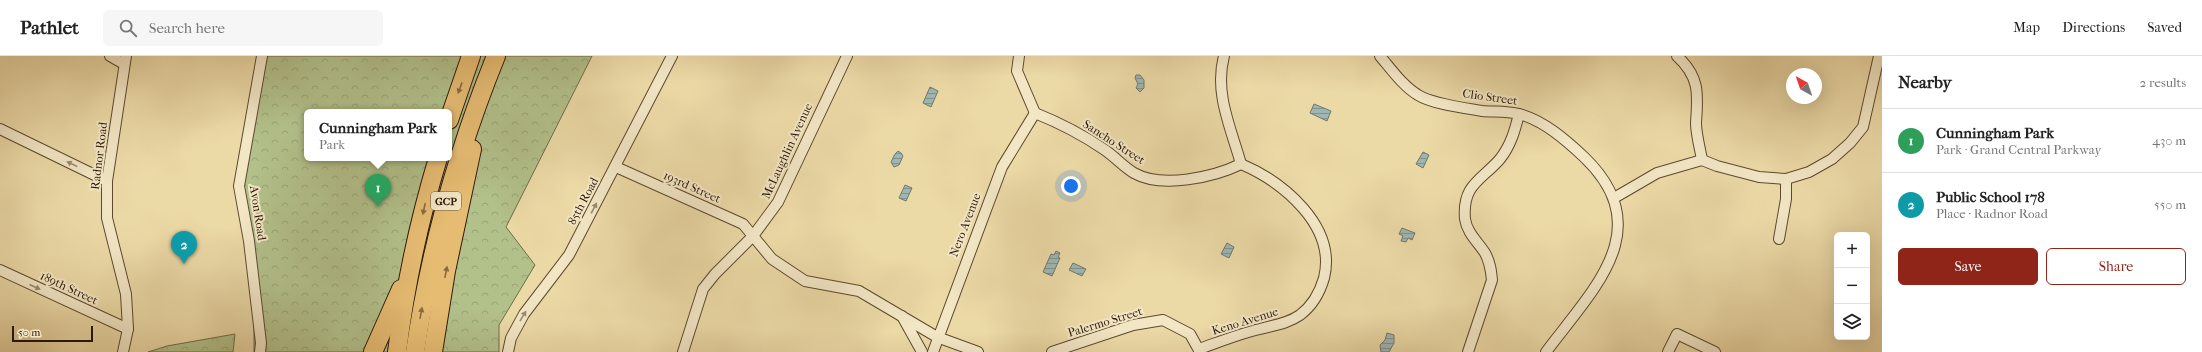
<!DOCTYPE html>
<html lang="en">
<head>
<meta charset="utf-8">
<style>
  body { margin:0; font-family:"IM FELL French Canon",serif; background:#f6f6f6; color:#222 }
  .controls { position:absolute; right:12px; bottom:12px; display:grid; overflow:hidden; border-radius:6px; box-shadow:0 4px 16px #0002 }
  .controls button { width:36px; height:36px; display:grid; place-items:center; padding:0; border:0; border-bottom:1px solid #e0e0e0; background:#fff; color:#222; font:20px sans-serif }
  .compass { position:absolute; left:1786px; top:12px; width:36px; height:36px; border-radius:50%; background:#fff; box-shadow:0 4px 16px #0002; rotate:320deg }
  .scale { position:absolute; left:12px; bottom:10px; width:81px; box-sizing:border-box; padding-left:4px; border:2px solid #2e1907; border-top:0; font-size:11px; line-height:14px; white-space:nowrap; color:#2e1907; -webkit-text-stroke:3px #f2e6c5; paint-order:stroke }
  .you { position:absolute; left:1071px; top:130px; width:14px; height:14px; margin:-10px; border:3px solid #fff; border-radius:50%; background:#1a73e8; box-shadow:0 0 0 6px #1a73e833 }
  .badge { display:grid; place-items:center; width:26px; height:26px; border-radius:50%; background:#8f2418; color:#fff; font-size:13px; font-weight:700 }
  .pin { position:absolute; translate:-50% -33px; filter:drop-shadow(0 1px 2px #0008) }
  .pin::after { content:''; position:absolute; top:21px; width:14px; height:12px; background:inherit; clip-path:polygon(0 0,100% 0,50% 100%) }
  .popup { position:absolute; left:304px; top:53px; width:148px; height:52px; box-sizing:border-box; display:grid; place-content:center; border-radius:6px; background:#fff; filter:drop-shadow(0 1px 3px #0005); font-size:13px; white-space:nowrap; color:#767676 }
  .popup b { font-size:15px; color:#222 }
  .popup::after { content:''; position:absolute; left:50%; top:100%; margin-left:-8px; border:8px solid transparent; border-top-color:#fff }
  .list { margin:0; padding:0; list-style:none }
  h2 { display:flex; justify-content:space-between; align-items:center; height:52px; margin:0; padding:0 16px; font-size:17px }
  h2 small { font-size:13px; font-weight:400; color:#767676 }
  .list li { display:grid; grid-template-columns:26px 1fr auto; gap:12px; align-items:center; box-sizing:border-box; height:64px; padding:0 16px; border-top:1px solid #e0e0e0 }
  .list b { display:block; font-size:15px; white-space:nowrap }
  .list p { margin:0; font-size:13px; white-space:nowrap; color:#767676 }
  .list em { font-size:13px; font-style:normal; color:#767676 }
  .actions { display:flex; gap:8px; padding:12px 16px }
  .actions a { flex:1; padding:9px 0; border:1px solid #8f2418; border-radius:6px; text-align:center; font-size:14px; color:#8f2418 }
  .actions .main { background:#8f2418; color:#fff }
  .icon { flex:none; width:22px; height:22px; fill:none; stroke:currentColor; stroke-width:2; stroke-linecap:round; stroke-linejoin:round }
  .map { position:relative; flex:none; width:1882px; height:296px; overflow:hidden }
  header { display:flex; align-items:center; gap:24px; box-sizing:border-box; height:56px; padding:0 20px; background:#fff; border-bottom:1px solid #e0e0e0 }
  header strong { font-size:19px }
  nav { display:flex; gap:22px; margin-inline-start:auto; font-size:14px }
  .search { width:280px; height:36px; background:#f6f6f6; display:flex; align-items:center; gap:10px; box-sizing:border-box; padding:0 14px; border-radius:6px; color:#767676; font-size:15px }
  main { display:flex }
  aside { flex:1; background:#fff }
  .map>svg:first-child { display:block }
  .park { fill:url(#park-crowns); stroke:#706c48; fill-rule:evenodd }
  .water { fill:url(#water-rules); stroke:#71786e }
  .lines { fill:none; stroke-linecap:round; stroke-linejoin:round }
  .street-casing { stroke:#5d492f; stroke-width:12 }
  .highway-casing { stroke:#2e1907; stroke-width:20 }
  .street { stroke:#f2e6c5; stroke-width:10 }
  .highway { stroke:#e6bc73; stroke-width:18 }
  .oneway { fill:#8a6a3d }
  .oneway2 { fill:#9a8a70 }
  .labels { text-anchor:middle; stroke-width:4; stroke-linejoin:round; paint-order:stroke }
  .shield { fill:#f2e6c5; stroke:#695640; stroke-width:1 }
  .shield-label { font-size:11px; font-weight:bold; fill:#2e1907 }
  .street-label { font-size:12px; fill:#2e1907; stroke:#f2e6c5 }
</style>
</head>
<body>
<header>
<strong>Pathlet</strong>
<div class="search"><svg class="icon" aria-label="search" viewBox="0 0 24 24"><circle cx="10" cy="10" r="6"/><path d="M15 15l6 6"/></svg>Search here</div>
<nav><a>Map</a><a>Directions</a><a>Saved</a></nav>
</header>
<main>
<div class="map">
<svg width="1882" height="296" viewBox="0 0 1882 296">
  <defs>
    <pattern id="park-crowns" width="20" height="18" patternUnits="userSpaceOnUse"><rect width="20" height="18" fill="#b2c08a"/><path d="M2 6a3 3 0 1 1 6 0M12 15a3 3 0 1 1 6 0" fill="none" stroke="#99a476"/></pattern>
    <pattern id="water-rules" width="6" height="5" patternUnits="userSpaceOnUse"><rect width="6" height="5" fill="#9eb7b3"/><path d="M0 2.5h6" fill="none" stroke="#819490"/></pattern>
  </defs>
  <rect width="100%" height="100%" fill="#ebd9a6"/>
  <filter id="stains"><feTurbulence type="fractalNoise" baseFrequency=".005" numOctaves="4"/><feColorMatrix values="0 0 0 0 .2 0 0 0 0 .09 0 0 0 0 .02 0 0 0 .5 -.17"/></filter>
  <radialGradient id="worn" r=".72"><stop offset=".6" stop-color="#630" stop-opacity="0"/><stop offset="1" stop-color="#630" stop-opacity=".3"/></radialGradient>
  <g class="park">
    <path d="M265 0H592L506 171 535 209 499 269V296H254V240L238 126ZM307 56H449V102H307Z"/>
    <path d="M235 278 233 296H148L167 290Z"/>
  </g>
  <g class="water">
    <path d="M1136 19H1140L1144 24V32L1140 36 1136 32 1138 28 1135 22Z"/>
    <path d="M930 31 938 35 931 51 923 47Z"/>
    <path d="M1314 48 1331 55 1327 65 1310 57Z"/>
    <path d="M898 95 901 97 903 100 899 109 894 111 891 106 895 98Z"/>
    <path d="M1423 96 1429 99 1423 112 1416 108Z"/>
    <path d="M905 129 912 132 906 145 899 142Z"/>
    <path d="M1402 172 1415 177 1412 184 1408 182 1406 186 1401 185 1403 180 1399 178Z"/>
    <path d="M1227 187 1234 191 1229 202 1221 198Z"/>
    <path d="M1056 195 1060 197 1058 201 1060 202 1052 220 1043 216 1051 198 1054 199Z"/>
    <path d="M1073 207 1086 213 1082 220 1069 214Z"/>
    <path d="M1387 277 1394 279V287L1389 296H1381L1380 289 1385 284Z"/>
  </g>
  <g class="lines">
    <defs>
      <g id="street">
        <path d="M110 0 124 8"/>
        <path d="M1019 0 1017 15 1035 57C1060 67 1083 79 1105 94 1115 101 1124 111 1134 117 1162 133 1214 121 1241 108"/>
        <path d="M1224 0C1214 37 1231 72 1241 108"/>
        <path d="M1380 0C1391 13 1403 30 1418 39 1432 48 1465 52 1482 55 1494 56 1507 55 1519 58 1543 64 1566 84 1584 101 1659 173 1593 233 1546 296"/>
        <path d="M1677 0C1700 21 1698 38 1696 67 1696 78 1700 92 1702 104"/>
        <path d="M0 73 107 125"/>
        <path d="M616 111 743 168 772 203 805 225 859 235 937 281 978 296"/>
        <path d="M1614 142 1657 117 1702 104 1717 110 1759 121 1786 123 1809 116 1832 103 1850 87 1863 71 1879 0"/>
        <path d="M1779 183 1786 143V123"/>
        <path d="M0 214 128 273"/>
        <path d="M902 260 922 296"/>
        <path d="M1199 293C1219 286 1239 278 1260 273 1274 269 1287 268 1300 259 1312 250 1320 236 1324 222 1337 170 1283 126 1241 108"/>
        <path d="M123 296 128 273 126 238 107 162V125L126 0"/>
        <path d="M260 296 261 287 249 185 239 130 262 0"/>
        <path d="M508 296 511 282 524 258 569 199 672 0"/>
        <path d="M683 296 703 233 715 218 753 180 778 146 847 0"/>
        <path d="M933 296 1002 111 1035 57"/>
        <path d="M1052 296 1133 269 1163 264 1190 278 1200 296"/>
        <path d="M1468 296 1492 224C1491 214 1490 206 1485 197 1478 186 1467 177 1465 163 1462 128 1482 124 1500 103 1511 89 1515 74 1519 58"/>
        <path d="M1668 296 1677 278 1715 296"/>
      </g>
      <g id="highway">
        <path d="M449 64 471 0"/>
        <path d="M373 296 401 233"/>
        <path d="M397 296C405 231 419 165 438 102"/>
        <path d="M415 296C430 194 457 96 496 0"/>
        <path d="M433 296 446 215 472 93"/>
      </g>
    </defs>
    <use href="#street" class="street-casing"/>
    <use href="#highway" class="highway-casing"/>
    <use href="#street" class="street"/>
    <use href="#highway" class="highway"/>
  </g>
  <defs><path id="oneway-solid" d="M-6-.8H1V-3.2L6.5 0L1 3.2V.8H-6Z"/></defs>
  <g class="oneway">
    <use href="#oneway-solid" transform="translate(460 32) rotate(110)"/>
    <use href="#oneway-solid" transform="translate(424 153) rotate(102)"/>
    <use href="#oneway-solid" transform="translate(446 216) rotate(-79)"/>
    <use href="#oneway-solid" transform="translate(421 257) rotate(-80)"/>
  </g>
  <g class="oneway2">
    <use href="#oneway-solid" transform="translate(72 108) rotate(-154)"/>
    <use href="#oneway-solid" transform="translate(594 152) rotate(-62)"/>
    <use href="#oneway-solid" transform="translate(35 231) rotate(25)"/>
    <use href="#oneway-solid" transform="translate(523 260) rotate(-59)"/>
  </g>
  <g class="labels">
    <rect class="shield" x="431" y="136" width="30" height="18" rx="3"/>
    <g class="shield-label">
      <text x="446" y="149">GCP</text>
    </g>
    <g class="street-label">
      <text transform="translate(1490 41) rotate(8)" y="4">Clio Street</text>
      <text transform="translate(1114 86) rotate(33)" y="4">Sancho Street</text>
      <text transform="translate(787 95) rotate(-65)" y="4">McLaughlin Avenue</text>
      <text transform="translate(99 100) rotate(-83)" y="4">Radnor Road</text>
      <text transform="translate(692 131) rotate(24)" y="4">193rd Street</text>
      <text transform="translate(583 145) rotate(-62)" y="4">85th Road</text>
      <text transform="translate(258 157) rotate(81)" y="4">Avon Road</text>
      <text transform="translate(965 169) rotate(-69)" y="4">Nero Avenue</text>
      <text transform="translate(69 232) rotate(25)" y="4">189th Street</text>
      <text transform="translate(1245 265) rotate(-17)" y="4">Keno Avenue</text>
      <text transform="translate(1105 266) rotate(-17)" y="4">Palermo Street</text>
    </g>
  </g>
  <rect width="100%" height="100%" filter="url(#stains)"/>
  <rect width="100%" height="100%" fill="url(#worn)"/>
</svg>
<div class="controls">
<button>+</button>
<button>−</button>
<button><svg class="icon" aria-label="layers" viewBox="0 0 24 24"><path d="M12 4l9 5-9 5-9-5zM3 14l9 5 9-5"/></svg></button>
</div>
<svg class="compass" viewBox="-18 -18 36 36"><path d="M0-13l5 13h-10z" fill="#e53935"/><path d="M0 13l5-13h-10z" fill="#767676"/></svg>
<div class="scale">50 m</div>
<div class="you"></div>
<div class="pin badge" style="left:378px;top:151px;background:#2e9e5b">1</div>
<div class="popup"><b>Cunningham Park</b>Park</div>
<div class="pin badge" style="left:184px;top:208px;background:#0f9aa8">2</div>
</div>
<aside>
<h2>Nearby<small>2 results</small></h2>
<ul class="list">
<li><span class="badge" style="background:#2e9e5b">1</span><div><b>Cunningham Park</b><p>Park · Grand Central Parkway</p></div><em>430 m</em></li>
<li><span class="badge" style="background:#0f9aa8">2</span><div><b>Public School 178</b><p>Place · Radnor Road</p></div><em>550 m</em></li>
</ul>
<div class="actions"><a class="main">Save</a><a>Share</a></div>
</aside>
</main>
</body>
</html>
